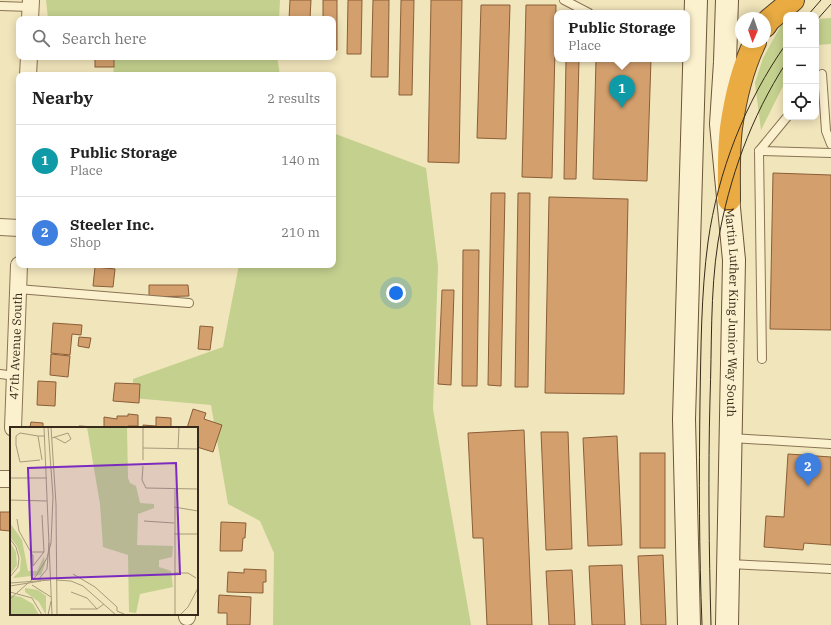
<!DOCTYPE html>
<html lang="en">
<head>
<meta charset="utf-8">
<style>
  body { margin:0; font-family:"IBM Plex Serif",serif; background:#f6f6f6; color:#222 }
  .controls { position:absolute; right:12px; top:12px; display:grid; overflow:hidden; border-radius:8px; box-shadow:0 2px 10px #0003 }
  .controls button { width:36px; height:36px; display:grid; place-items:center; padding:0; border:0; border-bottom:1px solid #e0e0e0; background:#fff; color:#222; font:20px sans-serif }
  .compass { position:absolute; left:735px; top:12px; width:36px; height:36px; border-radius:50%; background:#fff; box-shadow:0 2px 10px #0003; rotate:182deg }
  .you { position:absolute; left:396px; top:293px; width:14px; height:14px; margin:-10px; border:3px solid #fff; border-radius:50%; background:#1a73e8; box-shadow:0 0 0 6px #1a73e833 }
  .badge { display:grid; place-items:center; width:26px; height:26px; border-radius:50%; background:#9d271f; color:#fff; font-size:13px; font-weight:700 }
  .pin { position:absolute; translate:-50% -33px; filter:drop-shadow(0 1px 2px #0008) }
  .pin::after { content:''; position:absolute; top:21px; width:14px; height:12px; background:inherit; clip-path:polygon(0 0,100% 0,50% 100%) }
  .popup { position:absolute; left:554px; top:10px; width:136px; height:52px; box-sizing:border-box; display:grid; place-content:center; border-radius:8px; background:#fff; filter:drop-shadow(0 1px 3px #0005); font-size:13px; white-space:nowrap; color:#767676 }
  .popup b { font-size:15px; color:#222 }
  .popup::after { content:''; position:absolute; left:50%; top:100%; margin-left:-8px; border:8px solid transparent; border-top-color:#fff }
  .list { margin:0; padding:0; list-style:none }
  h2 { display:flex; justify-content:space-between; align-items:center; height:52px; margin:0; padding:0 16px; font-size:17px }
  h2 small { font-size:13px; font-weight:400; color:#767676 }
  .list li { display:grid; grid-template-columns:26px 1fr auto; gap:12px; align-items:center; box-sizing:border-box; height:72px; padding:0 16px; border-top:1px solid #e0e0e0 }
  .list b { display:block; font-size:15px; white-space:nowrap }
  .list p { margin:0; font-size:13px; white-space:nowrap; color:#767676 }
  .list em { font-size:13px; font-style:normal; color:#767676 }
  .icon { flex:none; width:22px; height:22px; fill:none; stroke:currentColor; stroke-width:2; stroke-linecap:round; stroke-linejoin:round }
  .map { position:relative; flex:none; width:831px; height:625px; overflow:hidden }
  .search { position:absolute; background:#fff; box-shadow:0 2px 10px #0003; left:16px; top:16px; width:320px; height:44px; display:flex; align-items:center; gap:10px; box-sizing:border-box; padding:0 14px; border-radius:8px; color:#767676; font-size:15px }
  .panel { position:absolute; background:#fff; box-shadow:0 2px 10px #0003; left:16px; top:72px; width:320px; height:196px; border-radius:8px }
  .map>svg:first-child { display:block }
  .green { fill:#c3d08e }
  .building { fill:#d39f6d; stroke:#8a5e38 }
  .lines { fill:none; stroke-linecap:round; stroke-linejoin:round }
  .lane-casing { stroke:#897454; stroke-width:10 }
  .street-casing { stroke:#897454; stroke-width:18 }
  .secondary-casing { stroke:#6b5537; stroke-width:24 }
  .highway-casing { stroke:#564129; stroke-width:24 }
  .lane { stroke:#fcf1ce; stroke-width:8 }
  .street { stroke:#fcf1ce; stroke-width:16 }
  .secondary { stroke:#fcf1ce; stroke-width:22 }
  .highway { stroke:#eaac42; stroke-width:22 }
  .tram { stroke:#372a1a; stroke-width:1 }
  .labels { text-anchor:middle; stroke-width:3; stroke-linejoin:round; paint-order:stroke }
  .street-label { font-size:12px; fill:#372a1a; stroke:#f8eecb }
  .inset-road { fill:none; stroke:#a79a7b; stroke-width:1 }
  .view { fill:#7b2cbf; fill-opacity:0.15; stroke:#7b2cbf; stroke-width:2 }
  .inset-edge { fill:none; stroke:#372a1a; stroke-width:2 }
</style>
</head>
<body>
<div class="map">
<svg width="831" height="625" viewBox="0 0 831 625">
  <rect width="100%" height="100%" fill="#f1e5bb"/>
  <g class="green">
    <path d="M46 0H280L279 19H51L48 18Z"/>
    <path d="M831 18V44L816 45V19Z"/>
    <path d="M786 19V80L761 130 755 83 763 58 784 20Z"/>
    <path d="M115 57H277L280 75H113Z"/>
    <path d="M333 133 426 168 438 266 433 409 471 625H273L274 553 260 521 228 504 211 405 133 398V379L223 347 239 265H333Z"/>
  </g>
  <g class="building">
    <path d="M290 0H311L310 19H289Z"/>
    <path d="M323 0H337V50H333V19H323Z"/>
    <path d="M348 0H362L361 54H347Z"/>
    <path d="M373 0H389L388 77H371Z"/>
    <path d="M401 0H414L412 95H399Z"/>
    <path d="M431 0H462L459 163 428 162Z"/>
    <path d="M481 5H510L506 139 477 138Z"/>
    <path d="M526 5H556L552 178 522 177Z"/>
    <rect x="95" y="57" width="19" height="10"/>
    <path d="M566 59H579L576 179H564Z"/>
    <path d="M596 59H651L647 181 593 179Z"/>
    <path d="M773 173 831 175V330L770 329Z"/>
    <path d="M491 193H505L501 386 488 385Z"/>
    <path d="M518 193H530L528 387H515Z"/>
    <path d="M549 197 628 199 624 394 545 393Z"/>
    <path d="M463 250H479L477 386H462Z"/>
    <path d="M95 267 115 269 113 287 93 286Z"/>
    <path d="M149 285H188L189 296 149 297Z"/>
    <path d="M442 290H454L451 385 438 384Z"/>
    <path d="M53 323 82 325 81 335 72 334 70 355 51 353Z"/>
    <path d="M200 326 213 327 210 350 198 349Z"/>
    <path d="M79 337 91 338 89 348 78 346Z"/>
    <path d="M51 354 70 356 68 377 50 375Z"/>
    <path d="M38 381 56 382 55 406 37 405Z"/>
    <path d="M115 383 140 384 139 403 113 401Z"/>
    <path d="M193 409 206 413 204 419 222 425 213 452 197 447V428H187Z"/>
    <path d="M128 414 138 415V426H128V428H104V417L117 419V416H128Z"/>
    <path d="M156 417 171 418V428H143V425L156 426Z"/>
    <path d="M31 422 43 423V428H29L30 427Z"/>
    <path d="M79 426 95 427V428H79Z"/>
    <path d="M524 430 532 625H487L483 538H473L468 433Z"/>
    <path d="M541 432H568L572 549 546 550Z"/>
    <path d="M617 436 622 545 588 546 583 438Z"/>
    <rect x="640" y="453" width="25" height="95"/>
    <path d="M788 454 831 457V545L804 543 803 550 764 547 766 516 784 517Z"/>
    <path d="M0 512H10V531L0 530Z"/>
    <path d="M221 522 246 523 245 538H243L242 551H220Z"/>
    <path d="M663 555 666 625H641L638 556Z"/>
    <path d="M622 565 625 625H592L589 566Z"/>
    <path d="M244 569 266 570V582H263V593L227 592 228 572 244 573Z"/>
    <path d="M572 570 575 625H549L546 571Z"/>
    <path d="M219 595 251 597 250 625H227V613H218Z"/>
  </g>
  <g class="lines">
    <defs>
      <g id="lane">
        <path d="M564 0 589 13"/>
        <path d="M0 6 31 7"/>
        <path d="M816 82 822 74 826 131 831 144"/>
        <path d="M787 117 759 151 831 153"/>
        <path d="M759 151 762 359"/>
        <path d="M18 289 189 303"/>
        <path d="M0 374 15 376"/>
        <path d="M731 438 831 444"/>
        <path d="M730 564 831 569"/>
      </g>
      <g id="street">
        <path d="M30 19 31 0"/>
        <path d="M28 75 29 57"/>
        <path d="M0 227 19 228"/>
        <path id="s1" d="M13 428 19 265"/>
        <path d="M0 479H11"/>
        <path d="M187 617V614"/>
      </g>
      <g id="secondary">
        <path id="s2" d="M727 0 725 62 721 124 734 260 727 625"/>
        <path d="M689 625 684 419 696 0"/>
      </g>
      <g id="highway">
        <path d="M765 26 769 20 793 0"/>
        <path d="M729 200C729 176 728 152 731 128 735 99 742 69 755 42"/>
      </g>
    </defs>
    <use href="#lane" class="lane-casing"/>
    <use href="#street" class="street-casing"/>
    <use href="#secondary" class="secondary-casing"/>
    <use href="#highway" class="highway-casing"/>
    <use href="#lane" class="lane"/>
    <use href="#street" class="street"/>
    <use href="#secondary" class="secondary"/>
    <use href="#highway" class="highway"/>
    <g class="tram">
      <path d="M808 15 821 0"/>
      <path d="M816 21 831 4"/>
      <path d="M702 625C699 551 699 476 700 401 701 348 701 294 708 242 718 171 745 102 786 44"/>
      <path d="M711 625C709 550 708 474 710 399 712 347 710 293 718 242 729 178 751 117 786 63"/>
    </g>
  </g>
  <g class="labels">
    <g class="street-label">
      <text dy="4" stroke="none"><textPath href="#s2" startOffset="313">Martin Luther King Junior Way South</textPath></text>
      <text dy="4" stroke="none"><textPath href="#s1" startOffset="82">47th Avenue South</textPath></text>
    </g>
  </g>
  <g transform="translate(10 427)">
    <rect width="188" height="188" fill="#f1e5bb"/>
    <path d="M77 0H117L118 51 120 56 126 59 130 76 144 77V81L128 87 127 118 163 119 162 130 149 133V140L161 144 163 160 130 167 126 186 119 185 118 128 93 120 90 77ZM0 96 12 113 18 144H27L34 129 35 137 31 148 3 151 10 144 11 131 7 119 0 110ZM0 115 6 125 7 138 0 148ZM15 161 28 163 36 169V188L29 175 15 165ZM0 168 11 170 23 177 29 188H0Z" fill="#c3d08e"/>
    <path class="inset-road" d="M34 0 42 188M41 0 46 77 47 188M28 9 10 6 6 9V18L10 35 30 33M42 11 58 6 61 12 55 16 44 10M133 21 188 22M168 22 169 0M32 33 28 9H35M133 33V0M133 39 132 53 136 61 188 62M0 51H37M165 62V188M0 73 37 74M164 80 188 84M32 88 34 125M7 92 9 104 23 129V139L34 125H21M134 94 164 96M164 107H188M0 112 6 120 9 131 8 140 0 150M164 146H178L186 151M63 147 85 160 107 180V184L116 188M28 153 37 142 39 116M46 153 61 154 73 159 106 188M0 156 41 153M22 158 41 170M0 159 31 154M0 165 22 171 32 188M61 165 77 171 87 182M0 172 26 149 37 131 41 116 43 70 38 0M60 182H87L94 177M38 188 41 174M170 188 178 180 188 161"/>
    <path class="view" d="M166 36 170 147 22 152 18 41Z"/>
    <rect width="188" height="188" class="inset-edge"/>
  </g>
</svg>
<div class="controls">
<button>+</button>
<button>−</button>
<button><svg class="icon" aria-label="locate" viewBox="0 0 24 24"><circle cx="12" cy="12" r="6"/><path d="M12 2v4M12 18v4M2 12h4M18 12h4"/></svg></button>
</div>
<svg class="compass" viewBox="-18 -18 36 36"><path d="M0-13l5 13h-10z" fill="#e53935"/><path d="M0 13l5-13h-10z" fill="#767676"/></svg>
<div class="you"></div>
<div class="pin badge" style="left:622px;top:108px;background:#0f9aa8">1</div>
<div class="popup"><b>Public Storage</b>Place</div>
<div class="pin badge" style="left:808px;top:486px;background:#3f7fe0">2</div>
<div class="search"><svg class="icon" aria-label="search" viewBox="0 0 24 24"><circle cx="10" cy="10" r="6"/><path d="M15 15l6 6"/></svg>Search here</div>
<section class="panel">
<h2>Nearby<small>2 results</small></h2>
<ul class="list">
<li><span class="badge" style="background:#0f9aa8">1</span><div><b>Public Storage</b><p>Place</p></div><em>140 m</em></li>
<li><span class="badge" style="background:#3f7fe0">2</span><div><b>Steeler Inc.</b><p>Shop</p></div><em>210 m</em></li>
</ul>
</section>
</div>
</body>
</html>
